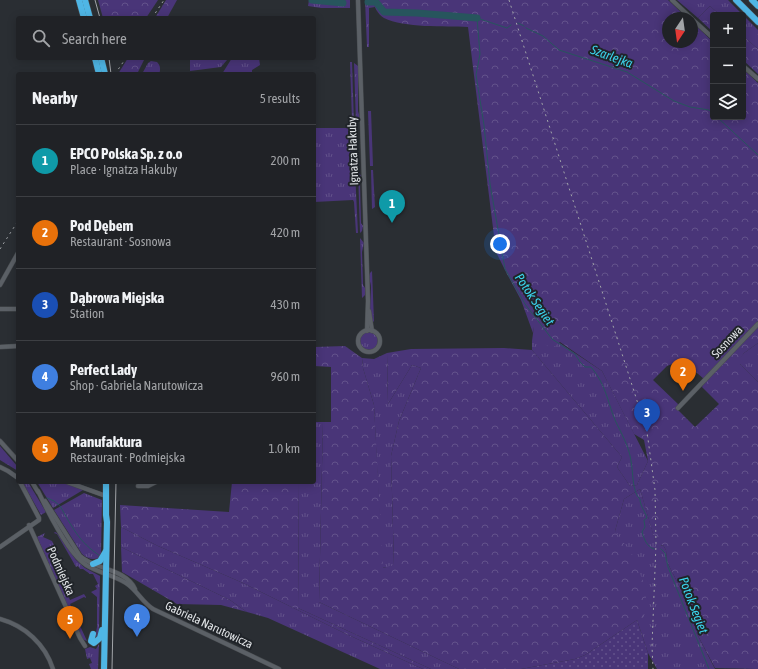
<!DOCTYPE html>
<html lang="en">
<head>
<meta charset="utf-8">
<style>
  body { margin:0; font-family:"Asap Condensed",sans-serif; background:#2d2f32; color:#f1f3f6 }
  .controls { position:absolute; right:12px; top:12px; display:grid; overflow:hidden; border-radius:4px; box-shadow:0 2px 10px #0003 }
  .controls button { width:36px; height:36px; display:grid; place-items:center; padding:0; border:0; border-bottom:1px solid #3d3f43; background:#202226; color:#f1f3f6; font:20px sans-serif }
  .compass { position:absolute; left:662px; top:12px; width:36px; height:36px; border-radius:50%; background:#202226; box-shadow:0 2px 10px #0003; rotate:193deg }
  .you { position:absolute; left:500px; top:244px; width:14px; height:14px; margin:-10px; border:3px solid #fff; border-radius:50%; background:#1a73e8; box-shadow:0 0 0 6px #1a73e833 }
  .badge { display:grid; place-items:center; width:26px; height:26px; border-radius:50%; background:#f09ab7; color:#fff; font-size:13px; font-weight:700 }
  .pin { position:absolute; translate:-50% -33px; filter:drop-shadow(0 1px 2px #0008) }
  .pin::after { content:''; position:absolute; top:21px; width:14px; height:12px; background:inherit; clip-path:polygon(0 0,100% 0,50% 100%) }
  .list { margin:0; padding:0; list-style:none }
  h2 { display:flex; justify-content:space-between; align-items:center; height:52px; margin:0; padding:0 16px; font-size:17px }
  h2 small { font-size:13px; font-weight:400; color:#a2a4a7 }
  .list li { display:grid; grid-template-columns:26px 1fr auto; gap:12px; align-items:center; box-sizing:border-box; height:72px; padding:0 16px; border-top:1px solid #3d3f43 }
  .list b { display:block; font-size:15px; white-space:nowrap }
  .list p { margin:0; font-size:13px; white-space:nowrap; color:#a2a4a7 }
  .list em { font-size:13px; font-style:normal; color:#a2a4a7 }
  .icon { flex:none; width:22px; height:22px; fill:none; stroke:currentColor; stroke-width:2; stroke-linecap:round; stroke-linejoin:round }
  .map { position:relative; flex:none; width:758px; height:669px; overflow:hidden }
  .search { position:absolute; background:#202226; box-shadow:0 2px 10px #0003; left:16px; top:16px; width:300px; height:44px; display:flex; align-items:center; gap:10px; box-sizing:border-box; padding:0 14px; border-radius:4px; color:#a2a4a7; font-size:15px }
  .panel { position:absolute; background:#202226; box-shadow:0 2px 10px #0003; left:16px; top:72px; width:300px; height:412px; border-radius:4px }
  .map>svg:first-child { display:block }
  .grass { fill:url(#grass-tufts) }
  .forest { fill:url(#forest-crowns) }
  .park { fill:url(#park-dots) }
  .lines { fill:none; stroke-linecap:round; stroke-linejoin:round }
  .stream { stroke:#27555d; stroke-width:1 }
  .river { stroke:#27555d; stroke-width:7 }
  .minor-casing { stroke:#484c50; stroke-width:5 }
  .highway-casing { stroke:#484c50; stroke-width:7 }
  .minor { stroke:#5b6066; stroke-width:4 }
  .highway { stroke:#4fb6e5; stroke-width:6 }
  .tram { stroke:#a2a5a9; stroke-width:1 }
  .rail { stroke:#a2a5a9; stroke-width:1; stroke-dasharray:2 4; stroke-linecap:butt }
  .labels { text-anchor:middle; stroke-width:4; stroke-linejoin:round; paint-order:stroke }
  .street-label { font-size:12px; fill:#e2e5e8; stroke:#202429 }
  .water-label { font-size:13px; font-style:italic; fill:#3bd5ed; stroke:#202429 }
</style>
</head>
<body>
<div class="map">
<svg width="758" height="669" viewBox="0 0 758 669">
  <defs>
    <pattern id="grass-tufts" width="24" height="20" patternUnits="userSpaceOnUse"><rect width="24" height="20" fill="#493578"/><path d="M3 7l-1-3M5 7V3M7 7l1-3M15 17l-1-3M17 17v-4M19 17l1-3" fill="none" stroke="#63528b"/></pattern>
    <pattern id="forest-crowns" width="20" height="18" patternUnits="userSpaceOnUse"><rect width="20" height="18" fill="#493578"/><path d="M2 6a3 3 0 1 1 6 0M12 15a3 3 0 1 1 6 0" fill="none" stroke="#63528b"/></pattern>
    <pattern id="park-dots" width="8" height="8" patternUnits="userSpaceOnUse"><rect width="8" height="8" fill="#493578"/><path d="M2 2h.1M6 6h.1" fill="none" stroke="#63528b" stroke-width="1.8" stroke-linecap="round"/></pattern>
  </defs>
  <rect width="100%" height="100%" fill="#2a2e33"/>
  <g class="grass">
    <path d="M309 0H350V8H321L308 6Z"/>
    <path d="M365 0H372L375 7 369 8V47H367Z"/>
    <path d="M677 0H728L743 15H720L710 6 698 18Z"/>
    <path d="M743 15 758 30V49L743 36Z"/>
    <path d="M190 58H217L218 60 224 58 227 60 221 67 190 71Z"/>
    <path d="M232 58H259L260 65 252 70V74H222Z"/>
    <path d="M151 61 157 62C160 65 161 69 159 74H142L148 63Z"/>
    <path d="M350 62H352L354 124 352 120Z"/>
    <path d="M354 63 358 66V111L360 118 356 123Z"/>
    <path d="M368 111H371L373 166H370Z"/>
    <path d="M314 128H354L355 167H353V171H355L358 233H356L354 202 353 200 314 202Z"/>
    <path d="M371 170H373L375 207 372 209Z"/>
    <path d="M358 171 361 176 360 183 361 223 363 226 362 231 360 233Z"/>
    <path d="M360 238 364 243 362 252 363 285 365 288V295L362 298Z"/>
    <path d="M372 271 374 321 373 322C368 313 371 299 371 288 371 282 368 278 370 273Z"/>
    <path d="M534 326 602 371 648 461 637 485 630 486 617 467 622 457 532 350V341Z"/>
    <circle cx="369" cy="341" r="9"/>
    <path d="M758 343V382L740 364 739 359 744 353Z"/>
    <path d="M387 353 388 404 412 365 421 368 399 421 391 456 394 566 382 568 374 405 363 368 362 358 374 359Z"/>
    <path d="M314 422H323L319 602 459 669H431L298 608 299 482H314Z"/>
    <path d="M0 446 17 466 18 471 0 460Z"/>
    <path d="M25 482H28L46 512 41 515 24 485Z"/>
    <path d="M37 482H61L83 490 53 508Z"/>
    <path d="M640 489 655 540 657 537 661 546 663 545 666 550 667 562 687 601 697 617 696 632 715 669H657L648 653 637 620 615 531 624 499Z"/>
    <path d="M84 493 102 500 101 554 99 558C92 560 88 559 82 554L54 510Z"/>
    <path d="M121 527 158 546 243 583 344 633 423 669H380L268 618 247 612 230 600 121 547Z"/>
    <path d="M55 532 57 533 76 560 85 568 100 576 99 631 97 638H95L97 627V597L91 592 97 589 95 586 98 584 93 574H90L83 569H80L78 566 76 567 57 534 54 533Z"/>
    <path d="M45 533 43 537 52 541 58 553 50 557 70 600 84 594 86 597V598L84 597 70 604 87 641 82 639 37 537Z"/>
    <path d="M99 644 98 669H91L89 664 92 663 90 658 87 659 85 649 90 647 96 649Z"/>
  </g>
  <g class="forest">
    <path d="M98 0H158L146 18H103Z"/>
    <path d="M166 0H177L167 18H155Z"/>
    <path d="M372 0H668L687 18H668V42H692V22L713 42V117H743V69L758 83V322L704 379 682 360 667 366 653 380 678 404 677 409 695 427 719 404 702 387 705 381 757 327 758 328V343L744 353 740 359V364L758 382V669L715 668 696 632 693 621 697 617 694 613H691L689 609 691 606 687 601 667 562 666 550 663 545 660 546 657 538 655 541 640 489 624 499 615 531 632 554 647 591 643 618 637 620 585 655 575 659 521 669H459L319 602 323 422H331V367L314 366V347L345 346 362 358 363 368 374 405 383 568 394 565 391 456 399 421 421 368 412 365 388 404 387 353 411 349 504 348 532 350 622 457 617 467 630 486 637 485 648 461 644 440 634 434 602 371 560 342 551 349 541 340 534 327 533 333 521 300 507 274 496 252 468 27C445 26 404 28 384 18 378 15 374 6 372 0Z"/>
    <path d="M710 6 720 15H713V32L698 18Z"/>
    <path d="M743 36 758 49V74L743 60Z"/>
    <path d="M128 58H145L137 74H118Z"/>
    <path d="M232 482H299L298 608 431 669H423L344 633 243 583 158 546 121 527 120 505 229 512Z"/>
    <path d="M121 547 230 600 247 612 221 605 177 604 122 572Z"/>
  </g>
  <path class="park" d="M637 620 648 653V669H521L575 659 585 655Z"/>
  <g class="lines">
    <g class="stream">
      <path d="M332 2 333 0"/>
      <path d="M518 23 524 26"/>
      <path d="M511 25 507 28 477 18 480 54 476 75 484 125 490 184 505 269 525 304 552 339 575 354 580 362 585 367H591C606 385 607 400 615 420 621 433 629 446 631 461 633 470 632 493 640 499 640 506 645 511 647 518L644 520 645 527 642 532C644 539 647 547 654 549"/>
      <path d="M526 28 543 36 559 50 627 72 674 101 690 107 709 110 713 113"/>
      <path d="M717 117 758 155"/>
      <path d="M47 498 54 501 59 505"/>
      <path d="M60 506C73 528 78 541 100 556"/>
      <path d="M661 549 665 553 668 567 709 669"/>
    </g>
    <g class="river">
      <path d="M312 0 343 3"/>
      <path d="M368 2H376L384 12 417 13 477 18"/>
    </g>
    <defs>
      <g id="minor">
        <path d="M358 0 368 301 367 331"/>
        <path d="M672 0 691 18"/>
        <path d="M692 19 713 38"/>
        <path d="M743 66 758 79"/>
        <path d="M0 285 18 253"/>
        <path d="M0 309H18"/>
        <path d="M369 311 372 331"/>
        <circle cx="369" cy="341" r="11"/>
        <path d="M0 347 18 346"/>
        <path d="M678 408 758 324"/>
        <path d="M0 441 18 461"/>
        <path d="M0 467 8 471 18 478"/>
        <path d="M32 482 38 492"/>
        <path d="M67 482 106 496"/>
        <path d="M138 486H148L156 482"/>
        <path d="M38 491C47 510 69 554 86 565 99 573 114 575 126 583 137 590 142 602 153 609L279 669"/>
        <path d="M45 501 80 556C95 570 125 568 135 589"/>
        <path d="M29 525 80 638 85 646"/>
        <path d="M0 547 39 520V518L20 482"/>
        <path d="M0 619C25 626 45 644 53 669"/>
      </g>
      <g id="highway">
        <path d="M79 0 84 18"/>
        <path d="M85 0 90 18"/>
        <path d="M736 0 758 22"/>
        <path d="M752 0 758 6"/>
        <path d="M95 58 99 74"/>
        <path d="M101 58 105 74"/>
        <path d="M93 564 100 561 106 551"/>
        <path d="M93 634 91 641 94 643 100 638 102 630"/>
        <path d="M104 669 107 522 106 515V482"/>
      </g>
    </defs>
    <use href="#minor" class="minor-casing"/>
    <use href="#highway" class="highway-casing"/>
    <use href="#minor" class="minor"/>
    <use href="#highway" class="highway"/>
    <g class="tram">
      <path d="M95 0 100 18"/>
      <path d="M109 58 111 74"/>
      <path d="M112 669 116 482"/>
    </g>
    <g class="rail">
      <path d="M509 0 647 432 655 490 656 544 652 646 653 669"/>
      <path d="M152 18 164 0"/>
      <path d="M115 74 126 58"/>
      <path d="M0 249 18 221"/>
    </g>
  </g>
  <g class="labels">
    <g class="street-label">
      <text transform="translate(353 151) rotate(-92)" y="4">Ignatza Hakuby</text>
      <text transform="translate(727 342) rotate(-47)" y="4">Sosnowa</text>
      <text transform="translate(61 571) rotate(66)" y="4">Podmiejska</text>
      <text transform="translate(209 625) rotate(25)" y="4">Gabriela Narutowicza</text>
    </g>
    <g class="water-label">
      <text transform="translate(612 56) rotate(20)" y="5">Szarlejka</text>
      <text transform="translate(535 299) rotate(56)" y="5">Potok Segiet</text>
      <text transform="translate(694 605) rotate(69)" y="5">Potok Segiet</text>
    </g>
  </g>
</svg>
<div class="controls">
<button>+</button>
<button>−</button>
<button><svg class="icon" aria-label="layers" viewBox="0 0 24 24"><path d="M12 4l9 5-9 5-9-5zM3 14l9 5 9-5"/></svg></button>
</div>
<svg class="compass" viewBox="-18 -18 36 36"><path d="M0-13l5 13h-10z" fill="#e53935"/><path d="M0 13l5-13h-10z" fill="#a2a4a7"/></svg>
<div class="you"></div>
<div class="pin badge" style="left:392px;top:223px;background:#0f9aa8">1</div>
<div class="pin badge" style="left:683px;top:391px;background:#e8710a">2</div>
<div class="pin badge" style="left:647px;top:432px;background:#1a4fb4">3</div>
<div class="pin badge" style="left:137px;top:637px;background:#3f7fe0">4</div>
<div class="pin badge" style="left:70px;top:639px;background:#e8710a">5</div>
<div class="search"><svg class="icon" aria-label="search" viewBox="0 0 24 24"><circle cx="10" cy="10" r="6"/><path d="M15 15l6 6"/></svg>Search here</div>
<section class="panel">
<h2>Nearby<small>5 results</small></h2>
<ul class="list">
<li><span class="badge" style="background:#0f9aa8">1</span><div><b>EPCO Polska Sp. z o.o</b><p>Place · Ignatza Hakuby</p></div><em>200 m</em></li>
<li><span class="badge" style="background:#e8710a">2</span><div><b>Pod Dębem</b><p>Restaurant · Sosnowa</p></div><em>420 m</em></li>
<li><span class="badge" style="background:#1a4fb4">3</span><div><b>Dąbrowa Miejska</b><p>Station</p></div><em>430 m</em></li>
<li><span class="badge" style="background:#3f7fe0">4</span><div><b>Perfect Lady</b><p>Shop · Gabriela Narutowicza</p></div><em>960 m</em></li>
<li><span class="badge" style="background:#e8710a">5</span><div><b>Manufaktura</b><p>Restaurant · Podmiejska</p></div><em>1.0 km</em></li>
</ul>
</section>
</div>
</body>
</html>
